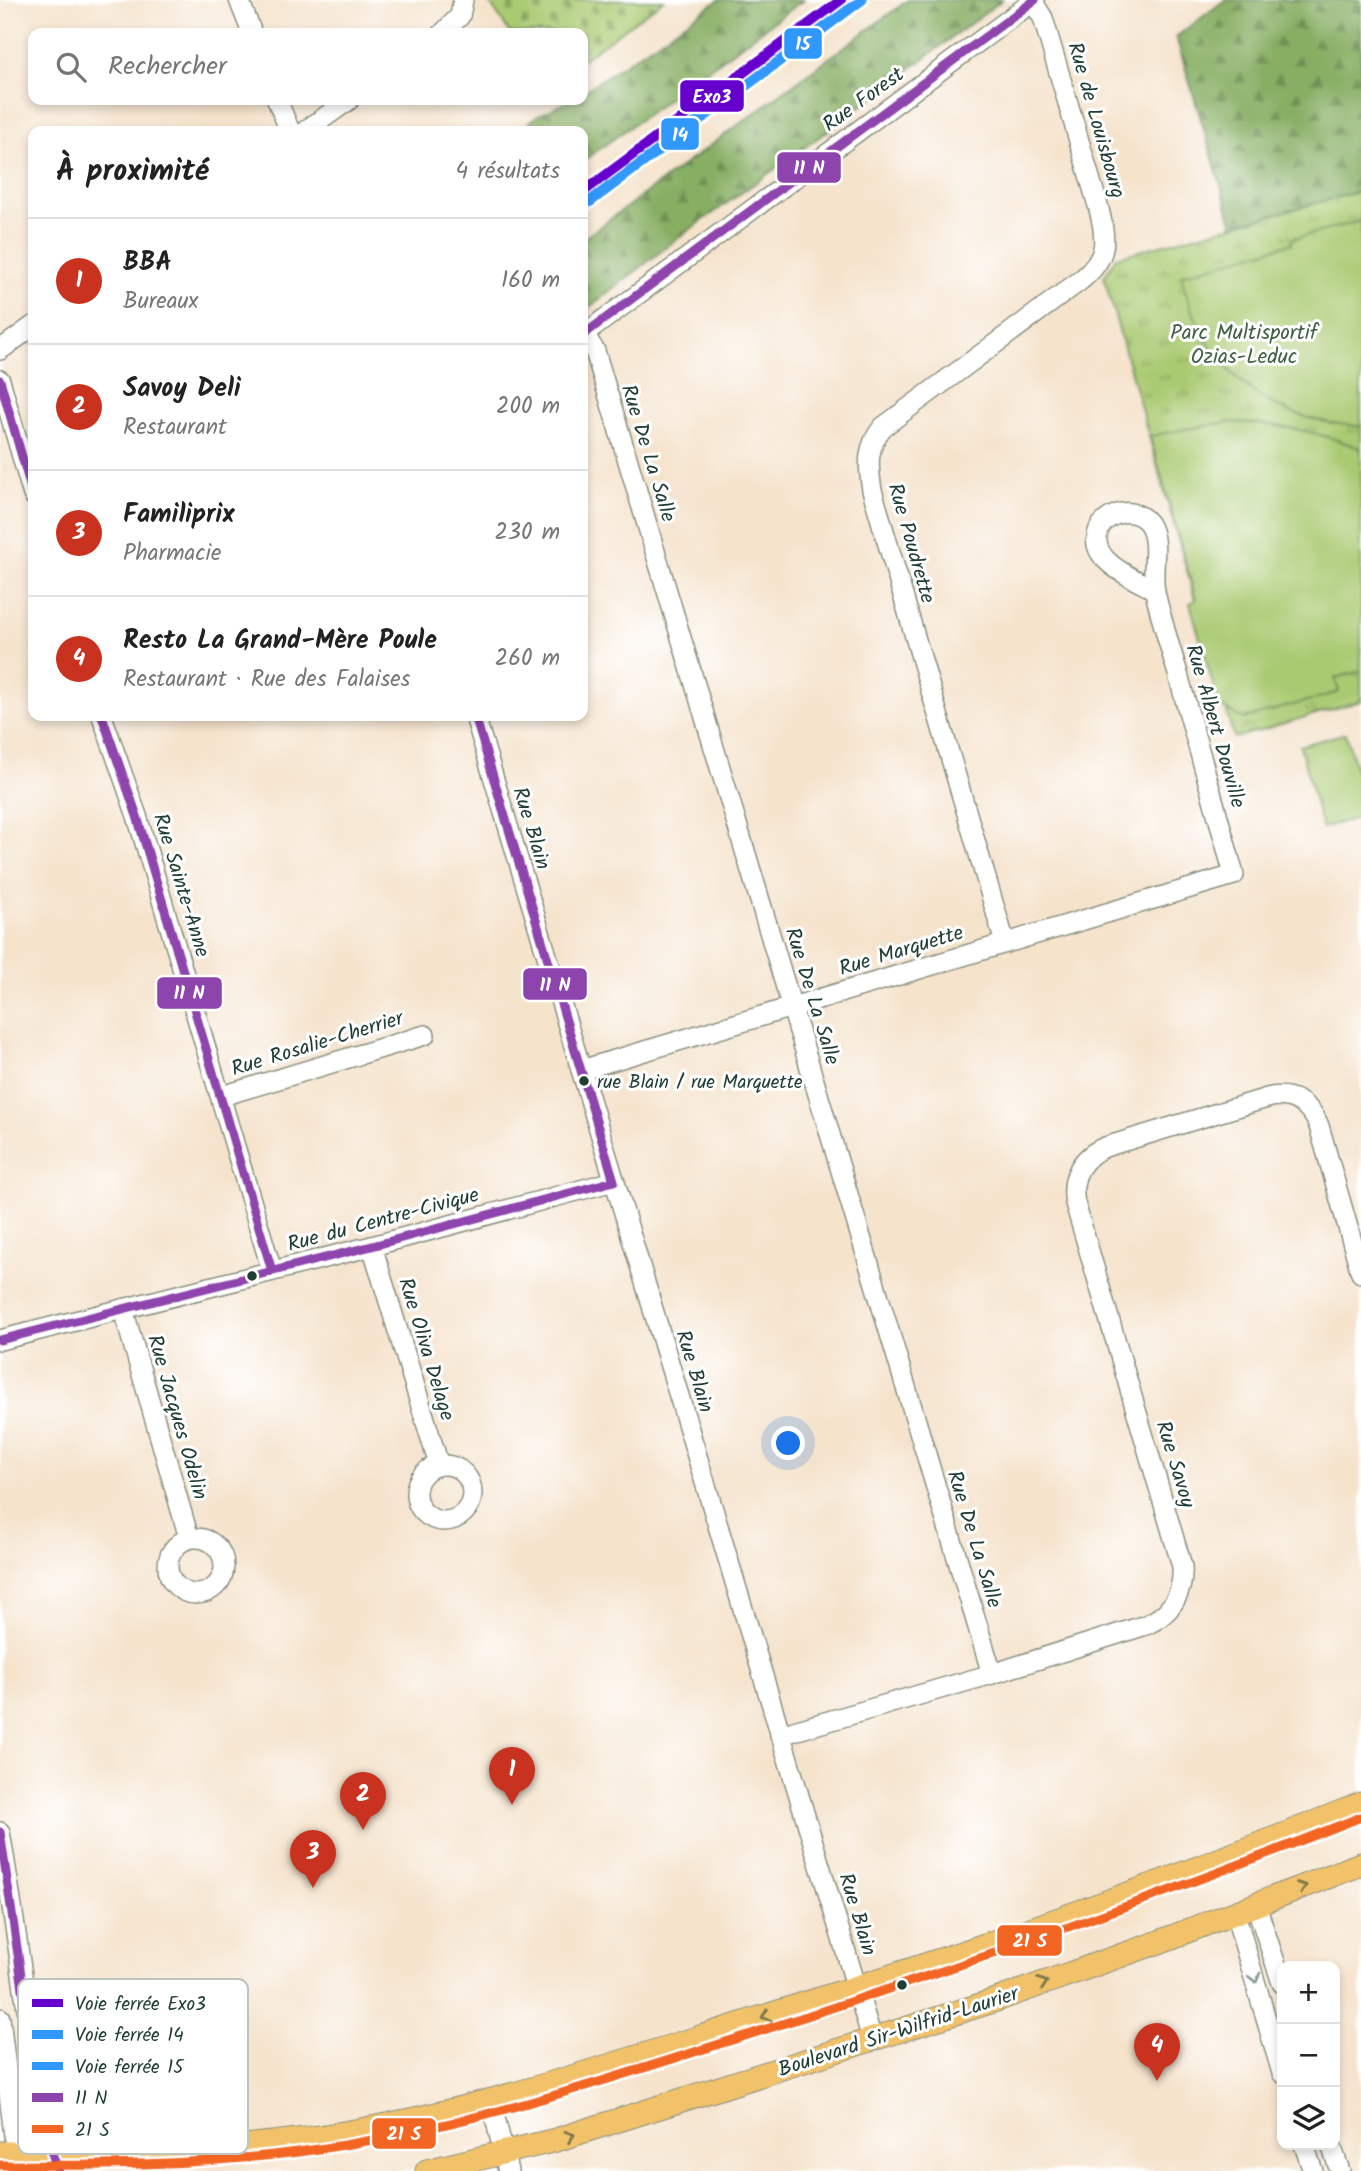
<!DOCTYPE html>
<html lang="fr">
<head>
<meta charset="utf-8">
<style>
  body { margin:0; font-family:Kalam,sans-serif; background:#f6f6f6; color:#222 }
  .controls { position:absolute; right:21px; bottom:21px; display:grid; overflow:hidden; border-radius:14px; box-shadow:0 4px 10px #0003 }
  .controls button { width:63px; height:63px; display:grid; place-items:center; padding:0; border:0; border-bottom:2px solid #e0e0e0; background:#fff; color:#222; font:35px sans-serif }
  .you { position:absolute; left:789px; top:1444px; width:24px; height:24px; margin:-18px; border:5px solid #fff; border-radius:50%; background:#1a73e8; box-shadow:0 0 0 10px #1a73e833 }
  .badge { display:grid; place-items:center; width:46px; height:46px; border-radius:50%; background:#c8321e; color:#fff; font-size:23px; font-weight:700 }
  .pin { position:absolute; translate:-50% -58px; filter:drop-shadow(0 2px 4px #0008) }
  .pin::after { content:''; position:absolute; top:37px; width:24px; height:21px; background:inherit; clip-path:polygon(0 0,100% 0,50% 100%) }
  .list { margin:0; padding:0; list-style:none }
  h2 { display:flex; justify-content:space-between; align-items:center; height:91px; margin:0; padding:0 28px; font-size:30px }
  h2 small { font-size:23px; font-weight:400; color:#767676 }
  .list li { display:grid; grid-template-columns:46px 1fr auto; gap:21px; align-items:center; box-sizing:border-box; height:126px; padding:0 28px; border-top:2px solid #e0e0e0 }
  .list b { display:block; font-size:26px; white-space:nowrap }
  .list p { margin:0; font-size:23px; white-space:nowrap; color:#767676 }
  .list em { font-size:23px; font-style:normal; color:#767676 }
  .icon { flex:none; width:38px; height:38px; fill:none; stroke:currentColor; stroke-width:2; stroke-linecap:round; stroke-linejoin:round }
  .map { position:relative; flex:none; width:1361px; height:2171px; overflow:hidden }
  .search { position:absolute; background:#fff; box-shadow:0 4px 10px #0003; left:28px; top:28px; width:560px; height:77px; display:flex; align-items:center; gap:18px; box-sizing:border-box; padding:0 24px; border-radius:14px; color:#767676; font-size:26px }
  .panel { position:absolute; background:#fff; box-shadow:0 4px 10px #0003; left:28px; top:126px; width:560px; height:595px; border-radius:14px }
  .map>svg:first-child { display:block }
  .grass { fill:url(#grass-tufts); stroke:#648453; stroke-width:2 }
  .forest { fill:url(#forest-firs); stroke:#53764c; stroke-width:2 }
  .cemetery { fill:url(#cemetery-stones); stroke:#648453; stroke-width:2 }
  .garden { fill:#aaca72; stroke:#648453; stroke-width:2 }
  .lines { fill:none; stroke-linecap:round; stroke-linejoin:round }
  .minor-casing { stroke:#8a9080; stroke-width:22 }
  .major-casing { stroke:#8a9080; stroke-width:25 }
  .minor { stroke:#fff; stroke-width:19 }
  .major { stroke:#f2c26a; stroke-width:23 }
  .bus-1-casing { stroke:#fff; stroke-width:14 }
  .bus-2-casing { stroke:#fff; stroke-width:14 }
  .bus-1 { stroke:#8e44ad; stroke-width:9 }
  .bus-2 { stroke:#f26522; stroke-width:9 }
  .rail-1-casing { stroke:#fff; stroke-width:16 }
  .rail-2-casing { stroke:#fff; stroke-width:16 }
  .rail-3-casing { stroke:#fff; stroke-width:16 }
  .rail-1 { stroke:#60c; stroke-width:10 }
  .rail-2 { stroke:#3098fc; stroke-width:10 }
  .rail-3 { stroke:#3098fc; stroke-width:10 }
  .oneway { stroke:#7e794c }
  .oneway2 { stroke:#8f9e9a }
  .bus-dot { fill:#1f3d34; stroke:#fff; stroke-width:2.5 }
  .labels { text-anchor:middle; stroke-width:6; stroke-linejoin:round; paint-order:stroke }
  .bus-label { font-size:19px; fill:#1f3d34; stroke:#fff; text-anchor:start }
  .street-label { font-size:21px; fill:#1f3d34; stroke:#fff }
  .park-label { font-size:21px; fill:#426044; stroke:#fff }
  .key { fill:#fff; stroke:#bcc5c2; stroke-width:2 }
  .key-label { font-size:19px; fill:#1f3d34 }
  .line-badge { stroke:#fff; stroke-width:2.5 }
  .badge-label { font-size:19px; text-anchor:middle; font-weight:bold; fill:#fff }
</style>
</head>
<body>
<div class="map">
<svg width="1361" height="2171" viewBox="0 0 1361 2171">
  <defs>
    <pattern id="grass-tufts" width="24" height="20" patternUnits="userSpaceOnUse" patternTransform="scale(1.75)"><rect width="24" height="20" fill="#aaca72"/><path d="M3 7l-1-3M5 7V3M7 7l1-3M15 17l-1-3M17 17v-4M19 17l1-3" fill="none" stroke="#8aa55e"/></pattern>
    <pattern id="forest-firs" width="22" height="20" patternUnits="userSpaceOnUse" patternTransform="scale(1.75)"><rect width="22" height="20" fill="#87ae64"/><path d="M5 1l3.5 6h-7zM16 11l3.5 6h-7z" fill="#6e8f53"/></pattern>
    <pattern id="cemetery-stones" width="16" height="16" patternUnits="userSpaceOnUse" patternTransform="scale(1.75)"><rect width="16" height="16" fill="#aaca72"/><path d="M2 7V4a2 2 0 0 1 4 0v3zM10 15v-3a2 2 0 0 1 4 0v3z" fill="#8aa55e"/></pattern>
  </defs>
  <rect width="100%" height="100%" fill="#fff"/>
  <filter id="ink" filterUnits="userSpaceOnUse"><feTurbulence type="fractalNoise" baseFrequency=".0143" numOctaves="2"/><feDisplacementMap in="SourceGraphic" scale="14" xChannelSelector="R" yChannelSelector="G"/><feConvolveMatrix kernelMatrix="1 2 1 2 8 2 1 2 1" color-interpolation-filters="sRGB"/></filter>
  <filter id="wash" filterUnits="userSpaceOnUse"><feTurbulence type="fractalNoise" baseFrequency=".00686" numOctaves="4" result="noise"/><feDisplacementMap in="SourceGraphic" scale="28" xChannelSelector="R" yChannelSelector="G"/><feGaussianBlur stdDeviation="1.57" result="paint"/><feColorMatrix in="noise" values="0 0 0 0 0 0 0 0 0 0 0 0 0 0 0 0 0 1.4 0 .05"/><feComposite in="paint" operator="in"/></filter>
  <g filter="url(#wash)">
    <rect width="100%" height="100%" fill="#f5e3cc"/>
    <path class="grass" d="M1361 191V701L1234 738 1104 277 1116 257Z"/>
    <g class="forest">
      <path d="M719 0H803L583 161V131H525L530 122 537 116 571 100H583V92Z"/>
      <path d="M908 0H1002L829 130 681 236 583 312V239Z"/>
      <path d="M1225 0H1361V191L1233 225 1176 37Z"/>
    </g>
    <path class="cemetery" d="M488 0H664L583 59V33H510Z"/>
    <g class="garden">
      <path d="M1361 221V426H1359C1264 421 1203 367 1181 275L1292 243V239Z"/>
      <path d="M1226 422C1274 423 1317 430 1361 449V671L1335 678 1339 692 1243 719 1219 706 1190 603 1196 600 1150 436Z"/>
      <path d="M1346 733 1361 788V817L1322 828 1300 746Z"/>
    </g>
  </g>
  <g filter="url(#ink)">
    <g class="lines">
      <defs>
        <g id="minor">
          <path d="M239 0 252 33"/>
          <path d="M443 33 460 16 463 0"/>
          <path d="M277 100 290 131"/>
          <path d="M305 131 349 100"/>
          <path d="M584 334 595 351 992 1674"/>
          <path d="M583 335 1035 0"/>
          <path d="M0 350 33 326"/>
          <path d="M0 380 33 495"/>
          <path d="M102 716 137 816 272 1271"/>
          <path d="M475 716 872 2039"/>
          <path d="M1005 943 872 490C868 466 866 447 883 427L1081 280C1108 258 1107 241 1099 209L1043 18 1033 2"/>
          <path d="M581 1070 1234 875C1216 808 1196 741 1178 674 1170 647 1161 619 1155 592 1151 571 1159 547 1151 528 1145 514 1128 509 1115 515 1108 518 1102 523 1099 529 1085 560 1135 579 1155 590"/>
          <path d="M222 1096 425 1035"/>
          <path d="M372 1246 439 1465"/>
          <path d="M123 1309 189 1538"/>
          <path d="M0 1340 372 1246 614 1181"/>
          <circle cx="444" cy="1493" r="28"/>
          <circle cx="196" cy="1566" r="28"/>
          <path d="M780 1735 992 1674 1146 1625C1171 1614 1184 1593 1182 1566L1075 1203C1070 1178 1081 1157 1105 1147L1267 1098C1290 1092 1310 1103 1319 1126L1361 1273"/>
          <path d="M0 1832C11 1896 20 1960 29 2024 35 2073 39 2124 58 2171"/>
          <path d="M1256 1905 1282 1983"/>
          <path d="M1235 1913 1282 2073"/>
          <path d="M0 2018 16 2153 23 2171"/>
          <path d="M491 2101 508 2171"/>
          <path d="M1304 2145 1313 2171"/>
          <path d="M1331 2145 1340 2171"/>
        </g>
        <g id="major">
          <path d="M0 2153C100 2154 199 2153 298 2140 449 2120 593 2071 738 2025 828 1996 919 1968 1008 1937 1127 1896 1244 1851 1361 1804"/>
          <path d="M427 2171 556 2140 996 2000 1159 1942 1361 1864"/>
        </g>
      </defs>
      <use href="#minor" class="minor-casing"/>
      <use href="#major" class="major-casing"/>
      <use href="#minor" class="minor"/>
      <use href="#major" class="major"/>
      <defs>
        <g id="bus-1">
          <path d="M583 335 1035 0"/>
          <path d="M0 380 33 495"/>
          <path d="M102 716 137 816 272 1271"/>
          <path d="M0 1340 372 1246 614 1181 475 716"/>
          <path d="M0 1832 39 2098 46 2135 58 2171"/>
        </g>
        <path id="bus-2" d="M0 2165C99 2166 199 2165 298 2152 453 2132 603 2081 751 2034 957 1968 1160 1897 1361 1817"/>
      </defs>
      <use href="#bus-1" class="bus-1-casing"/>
      <use href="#bus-2" class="bus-2-casing"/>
      <use href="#bus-1" class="bus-1"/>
      <use href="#bus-2" class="bus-2"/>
      <defs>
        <path id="rail-1" d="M583 192 841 0"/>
        <path id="rail-2" d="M583 206 862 0"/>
        <path id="rail-3" d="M590 202 848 10"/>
      </defs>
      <use href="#rail-1" class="rail-1-casing"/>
      <use href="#rail-2" class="rail-2-casing"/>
      <use href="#rail-3" class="rail-3-casing"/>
      <use href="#rail-1" class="rail-1"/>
      <use href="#rail-2" class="rail-2"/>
      <use href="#rail-3" class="rail-3"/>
    </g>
    <defs><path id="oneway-chevron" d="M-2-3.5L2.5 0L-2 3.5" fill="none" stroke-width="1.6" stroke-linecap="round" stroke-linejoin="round" transform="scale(1.75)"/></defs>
    <g class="oneway">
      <use href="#oneway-chevron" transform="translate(1302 1887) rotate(-21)"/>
      <use href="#oneway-chevron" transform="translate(1043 1983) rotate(-19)"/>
      <use href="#oneway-chevron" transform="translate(766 2016) rotate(162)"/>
      <use href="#oneway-chevron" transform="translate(570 2136) rotate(-18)"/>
    </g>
    <use class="oneway2" href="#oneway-chevron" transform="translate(1255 1978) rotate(74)"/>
  </g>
  <g class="bus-dot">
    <circle cx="584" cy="1081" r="6"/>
    <circle cx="252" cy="1276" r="6"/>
    <circle cx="902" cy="1985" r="6"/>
  </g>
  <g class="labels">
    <g class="bus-label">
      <text x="597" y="1088">rue Blain / rue Marquette</text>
    </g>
    <g class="street-label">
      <text transform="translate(863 99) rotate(-36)" y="7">Rue Forest</text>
      <text transform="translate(1097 120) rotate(74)" y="7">Rue de Louisbourg</text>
      <text transform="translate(649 453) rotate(73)" y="7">Rue De La Salle</text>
      <text transform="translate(912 543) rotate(74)" y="7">Rue Poudrette</text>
      <text transform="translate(1216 726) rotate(74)" y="7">Rue Albert Douville</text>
      <text transform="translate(532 828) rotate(73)" y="7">Rue Blain</text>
      <text transform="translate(182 885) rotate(73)" y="7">Rue Sainte-Anne</text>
      <text transform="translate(901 950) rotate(-17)" y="7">Rue Marquette</text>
      <text transform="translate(813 996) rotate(73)" y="7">Rue De La Salle</text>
      <text transform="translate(317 1043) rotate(-17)" y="7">Rue Rosalie-Cherrier</text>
      <text transform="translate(383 1219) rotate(-15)" y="7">Rue du Centre-Civique</text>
      <text transform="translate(427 1349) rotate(73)" y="7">Rue Oliva Delage</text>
      <text transform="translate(695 1371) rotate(73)" y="7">Rue Blain</text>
      <text transform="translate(178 1417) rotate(74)" y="7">Rue Jacques Odelin</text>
      <text transform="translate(1176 1464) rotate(73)" y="7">Rue Savoy</text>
      <text transform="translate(975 1539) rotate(73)" y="7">Rue De La Salle</text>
      <text transform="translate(858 1914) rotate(73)" y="7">Rue Blain</text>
      <text transform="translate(898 2031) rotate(-18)" y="7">Boulevard Sir-Wilfrid-Laurier</text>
    </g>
    <g class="park-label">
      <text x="1244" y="339">Parc Multisportif<tspan x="1244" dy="24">Ozias-Leduc</tspan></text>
    </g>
  </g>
  <rect x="18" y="1979" width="230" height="175" rx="10" class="key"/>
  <rect x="32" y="1999" width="31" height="8" fill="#60c"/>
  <rect x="32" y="2030" width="31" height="9" fill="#3098fc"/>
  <rect x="32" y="2062" width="31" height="8" fill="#3098fc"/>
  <rect x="32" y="2093" width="31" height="9" fill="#8e44ad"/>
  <rect x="32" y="2125" width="31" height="8" fill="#f26522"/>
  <g class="key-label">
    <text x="75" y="2010">Voie ferrée Exo3</text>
    <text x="75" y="2041">Voie ferrée 14</text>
    <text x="75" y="2073">Voie ferrée 15</text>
    <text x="75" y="2104">11 N</text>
    <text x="75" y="2136">21 S</text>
  </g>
  <g class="line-badge">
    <rect x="783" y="27" width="40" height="33" rx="7" fill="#3098fc"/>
    <rect x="679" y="79" width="66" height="34" rx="7" fill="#60c"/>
    <rect x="660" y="117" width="40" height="34" rx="7" fill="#3098fc"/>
    <rect x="776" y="151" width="66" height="33" rx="7" fill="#8e44ad"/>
    <rect x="522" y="967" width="66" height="34" rx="7" fill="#8e44ad"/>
    <rect x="156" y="976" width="67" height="34" rx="7" fill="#8e44ad"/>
    <rect x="996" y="1924" width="67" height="33" rx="7" fill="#f26522"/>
    <rect x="371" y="2117" width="66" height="33" rx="7" fill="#f26522"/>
  </g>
  <g class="badge-label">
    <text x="803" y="50">15</text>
    <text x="712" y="103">Exo3</text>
    <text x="680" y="141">14</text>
    <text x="809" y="174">11 N</text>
    <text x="555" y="991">11 N</text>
    <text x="189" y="999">11 N</text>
    <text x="1030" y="1947">21 S</text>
    <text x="404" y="2140">21 S</text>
  </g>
</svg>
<div class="controls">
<button>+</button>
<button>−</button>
<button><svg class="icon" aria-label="layers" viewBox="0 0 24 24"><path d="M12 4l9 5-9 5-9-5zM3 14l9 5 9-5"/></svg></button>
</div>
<div class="you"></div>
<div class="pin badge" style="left:512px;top:1805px">1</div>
<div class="pin badge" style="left:363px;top:1830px">2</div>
<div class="pin badge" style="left:313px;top:1888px">3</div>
<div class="pin badge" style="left:1157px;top:2081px">4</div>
<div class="search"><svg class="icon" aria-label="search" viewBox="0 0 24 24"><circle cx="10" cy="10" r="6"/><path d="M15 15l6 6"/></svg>Rechercher</div>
<section class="panel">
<h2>À proximité<small>4 résultats</small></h2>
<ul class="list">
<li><span class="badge">1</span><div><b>BBA</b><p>Bureaux</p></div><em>160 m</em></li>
<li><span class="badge">2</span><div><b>Savoy Deli</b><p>Restaurant</p></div><em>200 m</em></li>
<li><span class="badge">3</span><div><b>Familiprix</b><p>Pharmacie</p></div><em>230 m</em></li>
<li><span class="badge">4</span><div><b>Resto La Grand-Mère Poule</b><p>Restaurant · Rue des Falaises</p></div><em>260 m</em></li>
</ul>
</section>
</div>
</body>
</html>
